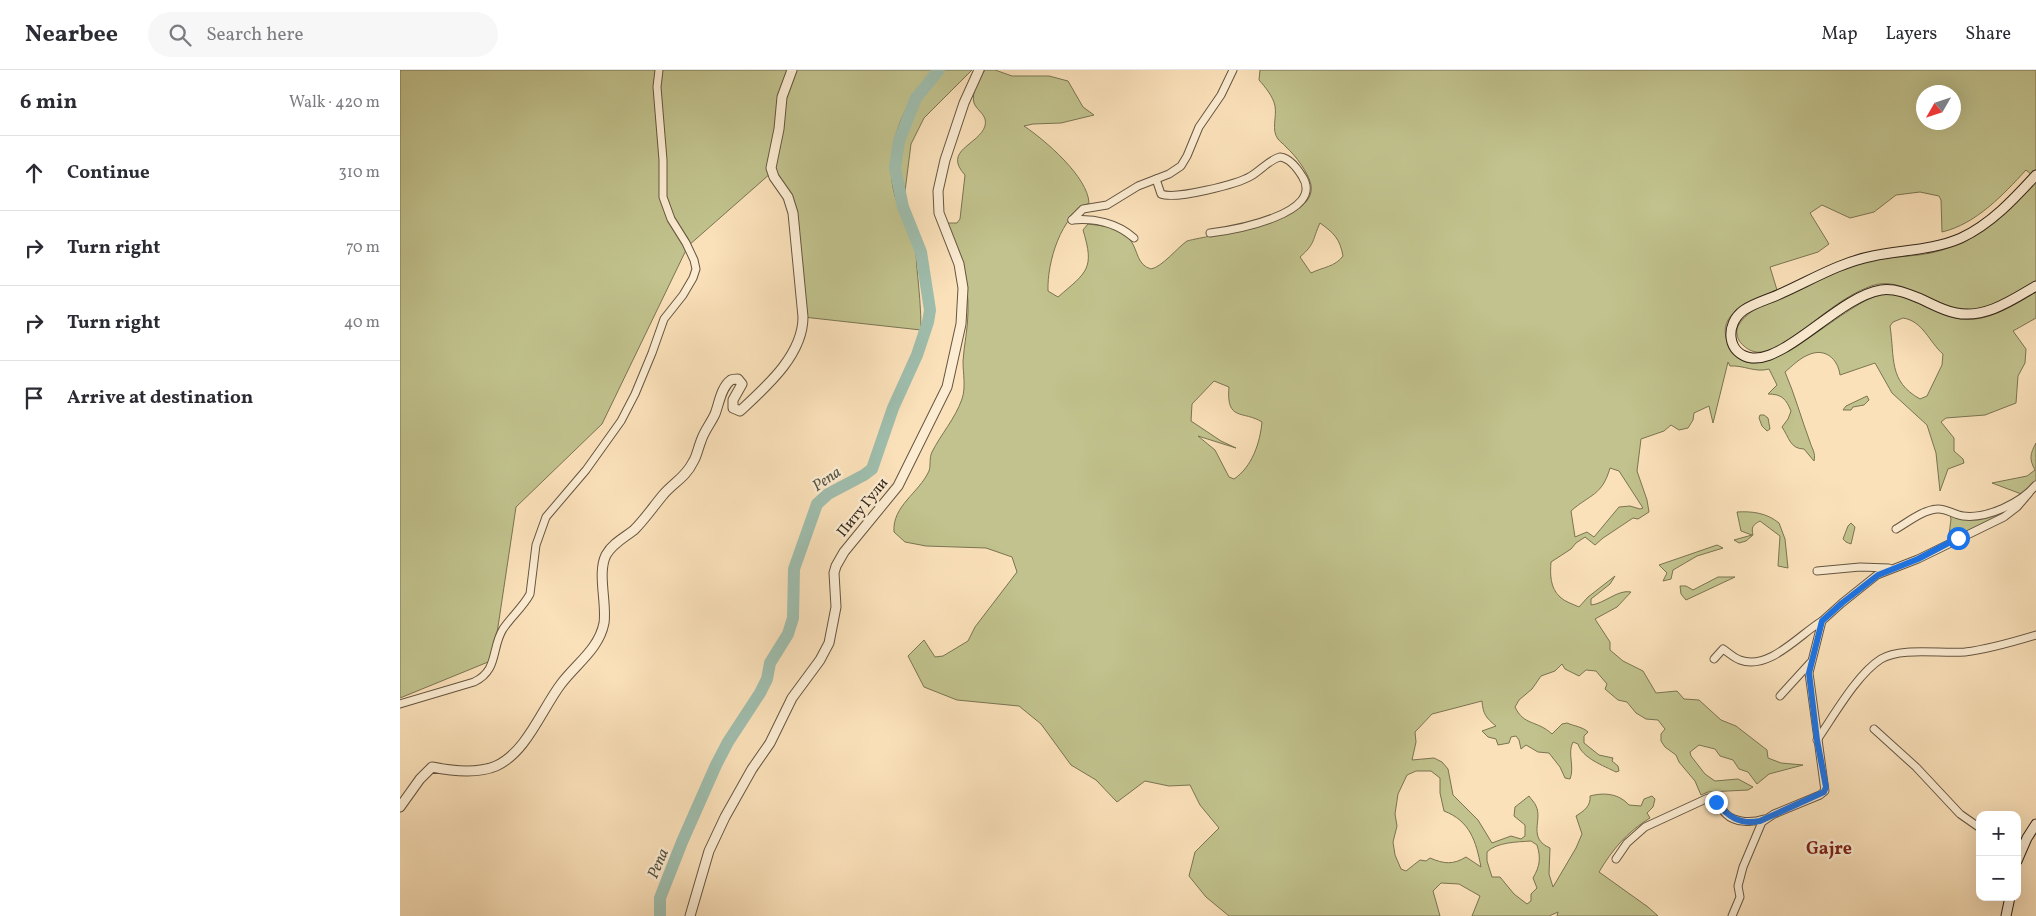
<!DOCTYPE html>
<html lang="en">
<head>
<meta charset="utf-8">
<style>
  body { margin:0; font-family:Vollkorn,serif; background:#f7f7f7; color:#2b2b33 }
  .controls { position:absolute; right:15px; bottom:15px; display:grid; overflow:hidden; border-radius:10px; box-shadow:0 5px 20px #0002 }
  .controls button { width:45px; height:45px; display:grid; place-items:center; padding:0; border:0; border-bottom:1px solid #e1e1e2; background:#fff; color:#2b2b33; font:25px sans-serif }
  .compass { position:absolute; left:1516px; top:15px; width:45px; height:45px; border-radius:50%; background:#fff; box-shadow:0 5px 20px #0002; rotate:231deg }
  .stop { position:absolute; width:15px; height:15px; margin:-11px; border:4px solid #1a73e8; border-radius:50%; background:#fff }
  .stop.end { background:#1a73e8; border-color:#fff; box-shadow:0 1px 5px #0008 }
  .list { margin:0; padding:0; list-style:none }
  h2 { display:flex; justify-content:space-between; align-items:center; height:65px; margin:0; padding:0 20px; font-size:21px }
  h2 small { font-size:16px; font-weight:400; color:#7c7c81 }
  .list li { display:grid; grid-template-columns:32px 1fr auto; gap:15px; align-items:center; box-sizing:border-box; height:75px; padding:0 20px; border-top:1px solid #e1e1e2 }
  .list b { display:block; font-size:19px; white-space:nowrap }
  .list em { font-size:16px; font-style:normal; color:#7c7c81 }
  .icon { flex:none; width:28px; height:28px; fill:none; stroke:currentColor; stroke-width:2; stroke-linecap:round; stroke-linejoin:round }
  .map { position:relative; flex:none; width:1636px; height:846px; overflow:hidden }
  header { display:flex; align-items:center; gap:30px; box-sizing:border-box; height:70px; padding:0 25px; background:#fff; border-bottom:1px solid #e1e1e2 }
  header strong { font-size:24px }
  nav { display:flex; gap:28px; margin-inline-start:auto; font-size:18px }
  .search { width:350px; height:45px; background:#f7f7f7; display:flex; align-items:center; gap:12px; box-sizing:border-box; padding:0 18px; border-radius:28px; color:#7c7c81; font-size:19px }
  main { display:flex }
  aside { flex:1; background:#fff }
  .map>svg:first-child { display:block }
  .green { fill:#c1c28d; stroke:#7a7452; fill-rule:evenodd }
  .lines { fill:none; stroke-linecap:round; stroke-linejoin:round }
  .river { stroke:#9fbeae; stroke-width:12 }
  .minor-casing { stroke:#645540; stroke-width:9 }
  .tertiary-casing { stroke:#645540; stroke-width:11 }
  .secondary-casing { stroke:#322618; stroke-width:11 }
  .minor { stroke:#fcecd2; stroke-width:7 }
  .tertiary { stroke:#fcecd2; stroke-width:9 }
  .secondary { stroke:#fcecd2; stroke-width:9 }
  .route { stroke:#1a73e8; stroke-width:6 }
  .labels { text-anchor:middle; stroke-width:5; stroke-linejoin:round; paint-order:stroke }
  .street-label { font-size:15px; fill:#322618; stroke:#fcecd2 }
  .water-label { font-size:16px; font-style:italic; fill:#535445; stroke:#fcecd2 }
  .quarter-label { font-size:18px; font-weight:bold; fill:#7a1f14; stroke:#fcecd2 }
</style>
</head>
<body>
<header>
<strong>Nearbee</strong>
<div class="search"><svg class="icon" aria-label="search" viewBox="0 0 24 24"><circle cx="10" cy="10" r="6"/><path d="M15 15l6 6"/></svg>Search here</div>
<nav><a>Map</a><a>Layers</a><a>Share</a></nav>
</header>
<main>
<aside>
<h2>6 min<small>Walk · 420 m</small></h2>
<ul class="list">
<li><svg class="icon" aria-label="ahead" viewBox="0 0 24 24"><path d="M12 20V5M6 11l6-6 6 6"/></svg><div><b>Continue</b></div><em>310 m</em></li>
<li><svg class="icon" aria-label="right" viewBox="0 0 24 24"><path d="M7 20v-9h11M14 6l5 5-5 5"/></svg><div><b>Turn right</b></div><em>70 m</em></li>
<li><svg class="icon" aria-label="right" viewBox="0 0 24 24"><path d="M7 20v-9h11M14 6l5 5-5 5"/></svg><div><b>Turn right</b></div><em>40 m</em></li>
<li><svg class="icon" aria-label="arrive" viewBox="0 0 24 24"><path d="M6 21V4h12l-3 4 3 4H6"/></svg><div><b>Arrive at destination</b></div></li>
</ul>
</aside>
<div class="map">
<svg width="1636" height="846" viewBox="0 0 1636 846">
  <rect width="100%" height="100%" fill="#fbe1ba"/>
  <filter id="stains"><feTurbulence type="fractalNoise" baseFrequency=".004" numOctaves="4"/><feColorMatrix values="0 0 0 0 .2 0 0 0 0 .09 0 0 0 0 .02 0 0 0 .5 -.17"/></filter>
  <radialGradient id="worn" r=".72"><stop offset=".6" stop-color="#630" stop-opacity="0"/><stop offset="1" stop-color="#630" stop-opacity=".3"/></radialGradient>
  <g class="green">
    <path d="M0 0H534C503 32 482 81 495 126 500 144 511 161 515 180 517 186 516 193 517 199 519 219 521 239 521 260L403 247 393 143 371 103 288 176 202 354 116 437 93 590 0 628Z"/>
    <path d="M539 0H572L524 48 511 74 503 137C500 125 496 113 495 100 493 66 516 24 539 0Z"/>
    <path d="M585 0H595L612 6H649L668 11 683 37 694 45 661 53 633 54 624 56C645 70 688 107 689 133 661 145 647 192 648 221L658 227C687 202 695 199 683 160L688 154C703 156 722 157 731 171 738 181 737 195 751 199 762 197 777 178 787 171 812 164 918 153 911 115 908 102 896 86 886 77 884 74 880 72 878 69 871 60 877 47 875 36 873 26 865 17 859 10L860 0H1636V99L1632 105 1626 100C1603 125 1576 154 1542 162L1541 130 1539 126 1520 122 1496 125 1474 142 1450 148 1422 135 1410 143 1429 174 1418 182 1370 197 1377 220C1358 228 1319 240 1326 267 1328 276 1333 284 1340 289 1372 312 1447 229 1484 224 1496 223 1508 229 1520 234 1531 239 1543 245 1555 248 1584 255 1612 236 1636 222V248L1613 261 1626 279 1625 293 1618 306 1616 333 1585 345 1546 348 1541 352 1554 368V381L1563 389 1564 393 1548 399 1540 421 1536 383 1527 355 1492 323 1475 293 1440 305C1438 289 1425 277 1408 285 1400 288 1392 296 1385 302 1395 325 1401 348 1410 372 1412 379 1416 383 1414 391L1404 379C1390 379 1389 367 1382 357L1388 349 1391 341C1386 329 1382 324 1368 324L1377 315 1369 299C1355 303 1344 295 1330 296L1328 292 1313 353 1309 336 1294 343 1293 350 1288 358 1279 360 1271 355 1264 361 1241 369 1237 401 1247 430 1249 442 1238 449 1233 448 1203 468 1195 475 1185 467 1176 473 1171 479 1151 492C1150 504 1150 518 1160 527 1165 532 1173 534 1179 537L1188 527 1215 506 1210 514 1191 529V535C1204 534 1218 519 1231 522L1217 537 1195 549 1210 572V580L1223 591 1243 601 1256 623 1277 621 1284 629 1299 630 1321 650 1336 656 1367 680 1368 688 1381 693 1403 695 1369 704 1357 714 1348 702 1339 699 1333 690 1320 686 1315 679 1299 675 1290 682 1291 686 1305 704 1315 711 1338 709 1353 717 1348 720 1308 722 1301 725 1295 711 1279 692 1276 685 1265 677 1261 671V664L1265 659 1258 650 1246 649 1236 643 1227 632 1218 630 1205 619 1207 614 1196 601 1186 600 1179 606 1165 599 1162 594 1155 601 1141 606 1132 619 1119 630 1115 637C1124 656 1137 650 1152 664L1162 654 1167 653C1174 656 1183 657 1188 662L1184 666V673L1199 685 1213 688 1212 691 1218 696 1219 701 1216 702C1204 696 1182 688 1178 674L1173 672C1167 683 1175 697 1170 709L1165 708 1160 697 1149 683 1138 682 1126 675 1121 679 1119 670 1116 666 1111 667 1109 673 1098 675 1096 669 1088 667 1082 661 1096 656C1086 648 1083 644 1082 631L1032 644 1015 662 1016 672 1012 690 1034 688 1042 692 1048 699 1053 725 1078 750 1092 773 1111 766 1121 769 1125 766V755L1114 746 1115 737 1129 726C1131 729 1135 733 1136 736 1143 750 1127 768 1150 778L1149 804 1153 817 1176 778 1182 764 1176 746C1184 741 1191 736 1190 726 1205 722 1219 724 1229 735L1241 736 1244 729 1252 726 1255 729 1253 737 1247 743 1250 748C1227 762 1212 780 1199 802L1248 837 1258 846H1157L1158 842 1149 846H1072L1080 826 1059 814 1041 813 1033 821 1040 846H829L806 827 789 806 795 782 819 758 800 735 790 715 769 716 745 711 717 732 696 710 671 695 641 654 619 636 557 630 524 617 508 586 524 570 535 587 543 586 568 571 575 557 617 502 612 487 586 478 526 476 505 472 494 462C492 436 519 423 529 401 531 395 529 388 532 382 541 364 555 349 562 329 566 317 563 304 563 291 564 275 568 258 568 242 569 209 559 183 548 153H557L560 149 565 105C542 80 579 75 585 56 588 45 577 41 574 33 571 23 579 7 585 0ZM1524 22H1554V52H1524ZM920 153C934 163 940 169 943 186 935 197 923 197 911 203L900 187C916 173 912 170 920 153ZM1503 248C1523 251 1529 272 1543 284L1542 295 1527 326 1520 329C1488 311 1495 288 1490 256L1493 252ZM814 311 829 317C826 352 843 340 862 352 860 373 852 397 834 409L829 407 815 380 798 366 836 378 821 371 791 351 792 334ZM1210 398 1219 401 1243 438 1240 439 1230 436 1219 437 1194 467 1187 462 1175 467 1171 441C1190 424 1202 426 1210 398ZM1016 701H1031L1040 708V723L1044 741C1070 751 1076 771 1081 797L1066 787C1053 795 1044 794 1030 788L1026 791 1020 790 1006 801 1001 799 995 785 993 772 997 756 995 744 998 724 1007 705ZM1131 771 1137 775C1141 788 1140 796 1133 808L1137 818 1131 824V831L1127 834 1114 824 1100 807H1092L1087 791V782C1097 772 1117 772 1131 771Z"/>
    <path d="M1636 112V212C1614 225 1590 242 1563 241 1532 240 1504 204 1471 216 1443 226 1419 249 1395 265 1385 272 1373 281 1361 282 1355 283 1348 280 1344 276 1339 272 1336 266 1337 259 1339 252 1345 247 1351 242 1366 232 1383 227 1399 220 1423 209 1446 196 1472 190 1498 185 1525 188 1550 177 1584 163 1610 139 1636 112Z"/>
    <path d="M1467 326 1469 330 1464 335 1453 337 1451 340H1443L1446 336Z"/>
    <path d="M1360 345H1364L1368 348 1370 359 1367 361 1362 356 1359 348Z"/>
    <path d="M1636 373V415L1613 441 1548 473 1551 449 1549 442 1581 445 1624 425 1592 413 1627 406 1635 400C1629 389 1630 384 1636 373Z"/>
    <path d="M1337 442C1352 441 1367 443 1379 453L1385 469 1388 498 1378 496 1380 466 1360 451C1353 455 1351 457 1353 465L1346 471 1339 473 1334 470 1352 465 1341 461Z"/>
    <path d="M1451 453 1455 457 1451 474 1446 472 1443 469 1448 456Z"/>
    <path d="M1317 475 1323 478 1297 486 1273 500 1271 509 1263 511 1267 503 1259 495Z"/>
    <path d="M1318 507H1335L1286 530 1281 524 1280 516H1286L1293 520Z"/>
  </g>
  <g class="lines">
    <path class="river" d="M260 846V828L282 772 316 695 328 672 360 623 367 609 370 593 388 564 393 548 394 499 417 434 428 424 464 405 472 399 493 338 517 285 528 252 530 240 521 182 503 137 495 98 499 71 516 28 539 0"/>
    <defs>
      <g id="minor">
        <path d="M756 109 761 124C775 130 838 114 851 106 861 100 869 90 880 87 890 88 897 98 902 106 927 144 833 160 810 163"/>
        <path d="M672 150 683 139 707 135 738 116 769 104 781 96 787 86 799 57 821 25 833 0"/>
        <path d="M672 150C694 148 717 153 734 168"/>
        <path d="M1496 459C1508 452 1523 440 1537 439 1546 438 1554 445 1563 446 1587 449 1621 433 1636 415"/>
        <path d="M1417 501 1460 497 1489 498"/>
        <path d="M1314 589 1323 579C1329 583 1334 588 1340 590 1369 601 1400 564 1422 551"/>
        <path d="M1380 626 1410 593"/>
        <path d="M0 634 74 612C99 600 91 578 103 559 111 547 123 537 130 524L136 475 146 447 186 400 221 351 235 324 252 283 264 249 283 225 293 208 296 199 294 190 286 173 271 149 263 127V90L257 17 259 0"/>
        <path d="M1474 659 1516 697 1560 744 1580 758"/>
        <path d="M1417 670C1433 647 1457 604 1481 589 1501 577 1541 584 1565 582 1589 579 1613 572 1636 565"/>
        <path d="M1216 789 1227 773 1245 757 1308 728C1316 729 1320 738 1326 744 1335 753 1353 753 1364 749"/>
        <path d="M1332 846 1340 827 1338 816 1343 797 1362 752 1374 744 1420 725 1425 721 1409 603 1422 551 1442 533 1477 505 1518 489 1604 447 1617 437 1629 423"/>
      </g>
      <g id="tertiary">
        <path d="M0 737 20 709 32 697C52 701 77 704 96 696 126 683 142 639 161 614 176 594 199 579 204 553 207 533 197 503 206 485 213 473 224 468 234 460 245 449 253 437 263 425 273 413 286 407 293 392 297 386 298 378 301 371 304 361 311 353 315 344 319 334 321 317 331 310 333 309 336 309 338 309L342 314 333 330V338L340 341C366 317 403 285 403 247L393 143 388 127 374 107 371 98 379 59 382 27 392 0"/>
        <path d="M290 846 309 781 325 747 352 699 370 673 392 628 420 590 429 573 436 537 434 503 436 496 444 482 498 416 547 317 561 254 563 218 559 194 539 143 538 121 545 90 564 33 579 0"/>
      </g>
      <g id="secondary">
        <path d="M1636 105C1614 129 1591 154 1561 168 1534 180 1502 180 1473 186 1441 192 1411 210 1382 223 1370 229 1356 232 1344 240 1324 254 1327 285 1352 288 1364 289 1375 283 1384 278 1413 262 1450 225 1481 220 1495 218 1509 224 1521 229 1532 234 1544 241 1556 243 1585 249 1612 230 1636 216"/>
        <path d="M1617 791 1627 768 1636 754"/>
        <path d="M1606 846 1610 827"/>
      </g>
    </defs>
    <use href="#minor" class="minor-casing"/>
    <use href="#tertiary" class="tertiary-casing"/>
    <use href="#secondary" class="secondary-casing"/>
    <use href="#minor" class="minor"/>
    <use href="#tertiary" class="tertiary"/>
    <use href="#secondary" class="secondary"/>
  </g>
  <g class="lines">
    <path class="route" d="M1316 732C1328 747 1340 755 1360 751L1424 722 1426 717 1417 670 1409 603 1422 551 1442 533 1478 505 1518 489 1558 468"/>
  </g>
  <g class="labels">
    <g class="street-label">
      <text transform="translate(462 437) rotate(-51)" y="5">Питу Гули</text>
    </g>
    <g class="water-label">
      <text transform="translate(426 408) rotate(-35)" y="6">Pena</text>
      <text transform="translate(257 793) rotate(-67)" y="6">Pena</text>
    </g>
    <g class="quarter-label">
      <text x="1429" y="784">Gajre</text>
    </g>
  </g>
  <rect width="100%" height="100%" filter="url(#stains)"/>
  <rect width="100%" height="100%" fill="url(#worn)"/>
</svg>
<div class="controls">
<button>+</button>
<button>−</button>
</div>
<svg class="compass" viewBox="-18 -18 36 36"><path d="M0-13l5 13h-10z" fill="#e53935"/><path d="M0 13l5-13h-10z" fill="#7c7c81"/></svg>
<div class="stop" style="left:1558px;top:468px"></div>
<div class="stop end" style="left:1316px;top:732px"></div>
</div>
</main>
</body>
</html>
